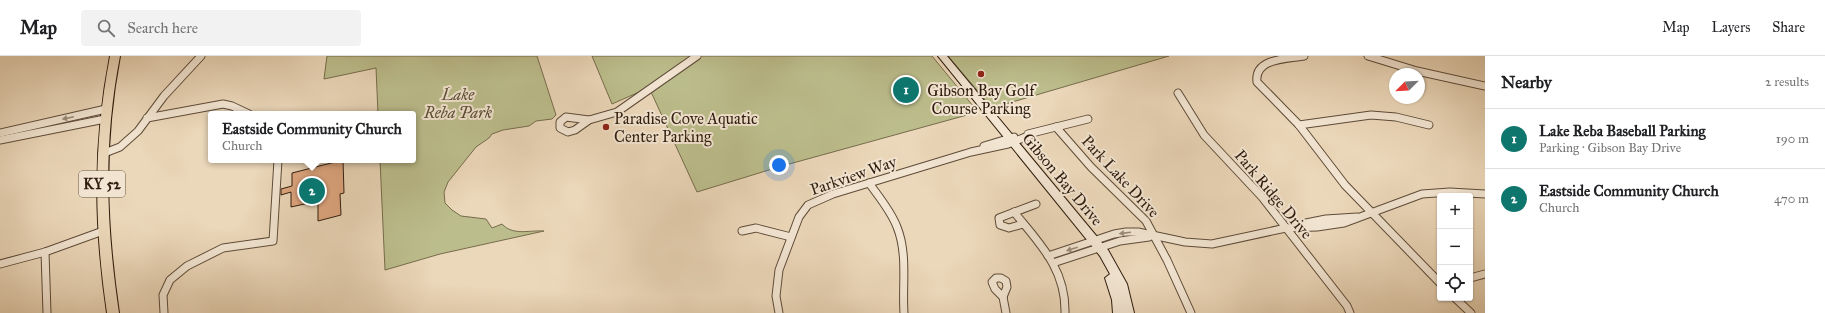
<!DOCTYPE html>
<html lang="en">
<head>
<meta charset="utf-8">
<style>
  body { margin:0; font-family:"IM FELL Great Primer",serif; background:#f2f2f2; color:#202124 }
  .controls { position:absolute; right:12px; bottom:12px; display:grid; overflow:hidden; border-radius:4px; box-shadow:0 1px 3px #0004 }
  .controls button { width:36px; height:36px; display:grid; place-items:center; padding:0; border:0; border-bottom:1px solid #e0e0e0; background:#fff; color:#202124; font:20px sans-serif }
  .compass { position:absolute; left:1389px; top:12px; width:36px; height:36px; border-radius:50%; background:#fff; box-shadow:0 1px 3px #0004; rotate:246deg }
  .you { position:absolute; left:779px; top:109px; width:14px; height:14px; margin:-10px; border:3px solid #fff; border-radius:50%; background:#1a73e8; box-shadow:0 0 0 6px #1a73e833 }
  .badge { display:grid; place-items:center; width:26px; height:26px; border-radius:50%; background:#0f766e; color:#fff; font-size:13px; font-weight:700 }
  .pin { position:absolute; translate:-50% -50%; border:2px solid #fff; box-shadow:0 1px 4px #0006 }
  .popup { position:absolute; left:208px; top:55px; width:208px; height:52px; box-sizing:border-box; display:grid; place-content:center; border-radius:4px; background:#fff; filter:drop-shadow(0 1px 3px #0005); font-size:13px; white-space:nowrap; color:#757577 }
  .popup b { font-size:15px; color:#202124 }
  .popup::after { content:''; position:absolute; left:50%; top:100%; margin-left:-8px; border:8px solid transparent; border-top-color:#fff }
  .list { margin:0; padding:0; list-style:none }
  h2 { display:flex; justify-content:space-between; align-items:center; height:52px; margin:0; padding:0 16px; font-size:17px }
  h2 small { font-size:13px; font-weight:400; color:#757577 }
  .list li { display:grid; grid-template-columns:26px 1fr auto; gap:12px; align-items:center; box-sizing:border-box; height:60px; padding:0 16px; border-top:1px solid #e0e0e0 }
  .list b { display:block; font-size:15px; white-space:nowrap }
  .list p { margin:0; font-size:13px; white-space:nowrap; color:#757577 }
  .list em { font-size:13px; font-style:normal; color:#757577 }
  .icon { flex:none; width:22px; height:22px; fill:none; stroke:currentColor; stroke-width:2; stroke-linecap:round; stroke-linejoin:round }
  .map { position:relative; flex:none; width:1485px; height:257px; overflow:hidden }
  header { display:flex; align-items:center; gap:24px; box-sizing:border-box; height:56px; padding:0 20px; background:#fff; border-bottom:1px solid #e0e0e0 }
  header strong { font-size:19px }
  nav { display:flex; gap:22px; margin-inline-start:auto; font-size:14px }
  .search { width:280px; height:36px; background:#f2f2f2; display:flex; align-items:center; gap:10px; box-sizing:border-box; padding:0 14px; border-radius:4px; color:#757577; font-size:15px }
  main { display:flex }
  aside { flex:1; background:#fff }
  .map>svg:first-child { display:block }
  .green { fill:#bcbd8c; stroke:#766c4c }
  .building { fill:#dfa67f; stroke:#2f1c0d }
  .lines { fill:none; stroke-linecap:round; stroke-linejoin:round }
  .street-casing { stroke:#5e4b38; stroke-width:9 }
  .secondary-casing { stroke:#2f1c0d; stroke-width:2 }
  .primary-casing { stroke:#2f1c0d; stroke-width:2 }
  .street { stroke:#f2e5d2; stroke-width:7 }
  .secondary { fill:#f2e5d2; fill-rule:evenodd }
  .primary { fill:#ebd7b9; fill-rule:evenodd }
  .oneway { fill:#9a8b79 }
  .poi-dot { fill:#8f2418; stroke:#f2e5d2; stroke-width:1.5 }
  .labels { text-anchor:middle; stroke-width:4; stroke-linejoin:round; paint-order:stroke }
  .shield { fill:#f2e5d2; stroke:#6a5848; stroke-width:1 }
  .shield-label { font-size:15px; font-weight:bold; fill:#2f1c0d }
  .poi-label { font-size:16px; fill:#2f1c0d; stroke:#f2e5d2 }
  .park-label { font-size:16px; font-style:italic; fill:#594c33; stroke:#f2e5d2 }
  .street-label { font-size:16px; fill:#2f1c0d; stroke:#f2e5d2 }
</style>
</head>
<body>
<header>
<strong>Map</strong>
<div class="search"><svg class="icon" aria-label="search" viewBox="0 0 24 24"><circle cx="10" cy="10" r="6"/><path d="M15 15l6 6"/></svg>Search here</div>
<nav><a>Map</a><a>Layers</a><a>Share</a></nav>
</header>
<main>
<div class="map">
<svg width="1485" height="257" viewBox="0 0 1485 257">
  <rect width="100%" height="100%" fill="#ebd7b9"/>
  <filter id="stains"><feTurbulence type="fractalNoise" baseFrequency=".005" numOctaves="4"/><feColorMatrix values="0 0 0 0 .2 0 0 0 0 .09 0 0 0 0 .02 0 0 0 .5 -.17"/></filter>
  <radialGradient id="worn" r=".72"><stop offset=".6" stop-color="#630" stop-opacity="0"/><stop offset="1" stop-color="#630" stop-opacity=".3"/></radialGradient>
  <g class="green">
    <path d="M327 0H537L556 59 552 63 536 65 529 70 503 74 492 78 489 82 476 91 448 126 444 136 445 147 452 154 461 160 486 163 492 172 502 168C513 180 529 174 544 175L440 198 385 214 380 104H413V58H378L376 12 324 23Z"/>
    <path d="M592 0H932L978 56 782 110 697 136 652 38 646 33 612 48Z"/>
    <path d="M948 0H1169L992 52Z"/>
  </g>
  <path class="building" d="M343 104 344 137 340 138 341 159 318 165V145L291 151V136L281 139V133L292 130V117Z"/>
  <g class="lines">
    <defs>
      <g id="street">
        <path d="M1304 0C1287 3 1254 2 1257 26L1299 69 1345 129 1440 227"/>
        <path d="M1368 0 1417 15 1485 30"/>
        <path d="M1178 37 1204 79 1262 141 1347 250 1350 257"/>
        <path d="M566 61 589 64 575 74 568 76 560 72V66Z"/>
        <path d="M147 62 223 48 232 50 249 58"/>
        <path d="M589 64 617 56 697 0"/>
        <path d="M1299 69 1371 59 1396 61 1429 69"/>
        <path d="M1056 71 1091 111 1146 165 1167 204 1191 257"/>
        <path d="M0 77 106 53"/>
        <path d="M1028 78 1088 63"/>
        <path d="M0 84 105 63"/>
        <path d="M984 90 1014 81"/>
        <path d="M102 98 120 91 138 75 164 40 201 0"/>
        <path d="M869 127C879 141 891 155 897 171 908 198 902 229 904 257"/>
        <path d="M1014 156C1040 188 1066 213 1065 257"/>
        <path d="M1023 168 1009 172 1000 169 999 162 1036 148"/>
        <path d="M1296 169 1326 163 1357 161"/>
        <path d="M742 175 756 172 791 181"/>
        <path d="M45 196 47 257"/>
        <path d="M1048 200 1114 178 1126 176H1138L1185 186 1212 188 1286 172 1317 171 1344 167 1422 138 1450 136 1485 138"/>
        <path d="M1053 207 1120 185 1149 181"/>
        <path d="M0 208 45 196 103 175"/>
        <path d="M996 222H1001L1006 225 1007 231 1003 241 995 233 992 226Z"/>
        <path d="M1470 222 1485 218"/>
        <path d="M1003 241 1006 257"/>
        <path d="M1455 242 1471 257"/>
        <path d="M164 257 163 239 170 224 187 210 223 192 273 185 278 104"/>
        <path d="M779 257 776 240 779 214 799 161 808 149 833 138 971 96 1008 88 1033 78"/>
      </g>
      <path id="secondary" d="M938 0H947L1108 194 1127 228 1134 257H1113L1112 244 1105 222 1110 218 1100 200Z"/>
      <path id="primary" d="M110 0H120C103 88 106 169 119 257H107C94 169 93 88 110 0Z"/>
    </defs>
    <use href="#street" class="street-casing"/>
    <use href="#secondary" class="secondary-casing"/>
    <use href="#primary" class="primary-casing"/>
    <use href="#street" class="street"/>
    <use href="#secondary" class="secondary"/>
    <use href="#primary" class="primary"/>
  </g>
  <defs><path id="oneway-solid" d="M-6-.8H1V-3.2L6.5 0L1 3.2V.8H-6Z"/></defs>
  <g class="oneway">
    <use href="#oneway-solid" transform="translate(68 62) rotate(168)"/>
    <use href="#oneway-solid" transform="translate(1125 177) rotate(173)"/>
    <use href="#oneway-solid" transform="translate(1072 193) rotate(162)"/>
  </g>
  <g class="poi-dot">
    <circle cx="981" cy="18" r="4"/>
    <circle cx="606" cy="71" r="4"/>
  </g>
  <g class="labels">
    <rect class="shield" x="79" y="115" width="46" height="26" rx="3"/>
    <g class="shield-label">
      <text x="102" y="133">KY 52</text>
    </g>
    <g class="poi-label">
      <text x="981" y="40">Gibson Bay Golf<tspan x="981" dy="18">Course Parking</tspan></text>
      <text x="614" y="68" text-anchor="start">Paradise Cove Aquatic<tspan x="614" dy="18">Center Parking</tspan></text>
    </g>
    <g class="park-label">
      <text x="458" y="44">Lake<tspan x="458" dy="18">Reba Park</tspan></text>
    </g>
    <g class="street-label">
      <text transform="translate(853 119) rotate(-19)" y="6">Parkview Way</text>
      <text transform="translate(1121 120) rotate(47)" y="6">Park Lake Drive</text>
      <text transform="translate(1063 123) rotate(50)" y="6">Gibson Bay Drive</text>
      <text transform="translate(1274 138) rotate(50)" y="6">Park Ridge Drive</text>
    </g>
  </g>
  <rect width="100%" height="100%" filter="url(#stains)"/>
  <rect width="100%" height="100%" fill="url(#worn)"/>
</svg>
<div class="controls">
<button>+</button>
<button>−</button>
<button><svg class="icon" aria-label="locate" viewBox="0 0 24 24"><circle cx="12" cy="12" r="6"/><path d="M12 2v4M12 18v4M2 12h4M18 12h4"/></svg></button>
</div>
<svg class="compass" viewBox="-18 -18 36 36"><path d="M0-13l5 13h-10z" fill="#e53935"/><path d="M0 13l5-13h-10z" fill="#757577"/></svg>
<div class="you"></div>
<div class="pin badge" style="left:906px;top:34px">1</div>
<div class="pin badge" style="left:312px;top:135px">2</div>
<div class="popup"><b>Eastside Community Church</b>Church</div>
</div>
<aside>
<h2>Nearby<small>2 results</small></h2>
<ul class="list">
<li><span class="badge">1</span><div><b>Lake Reba Baseball Parking</b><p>Parking · Gibson Bay Drive</p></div><em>190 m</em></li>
<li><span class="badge">2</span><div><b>Eastside Community Church</b><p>Church</p></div><em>470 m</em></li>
</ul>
</aside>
</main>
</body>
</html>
